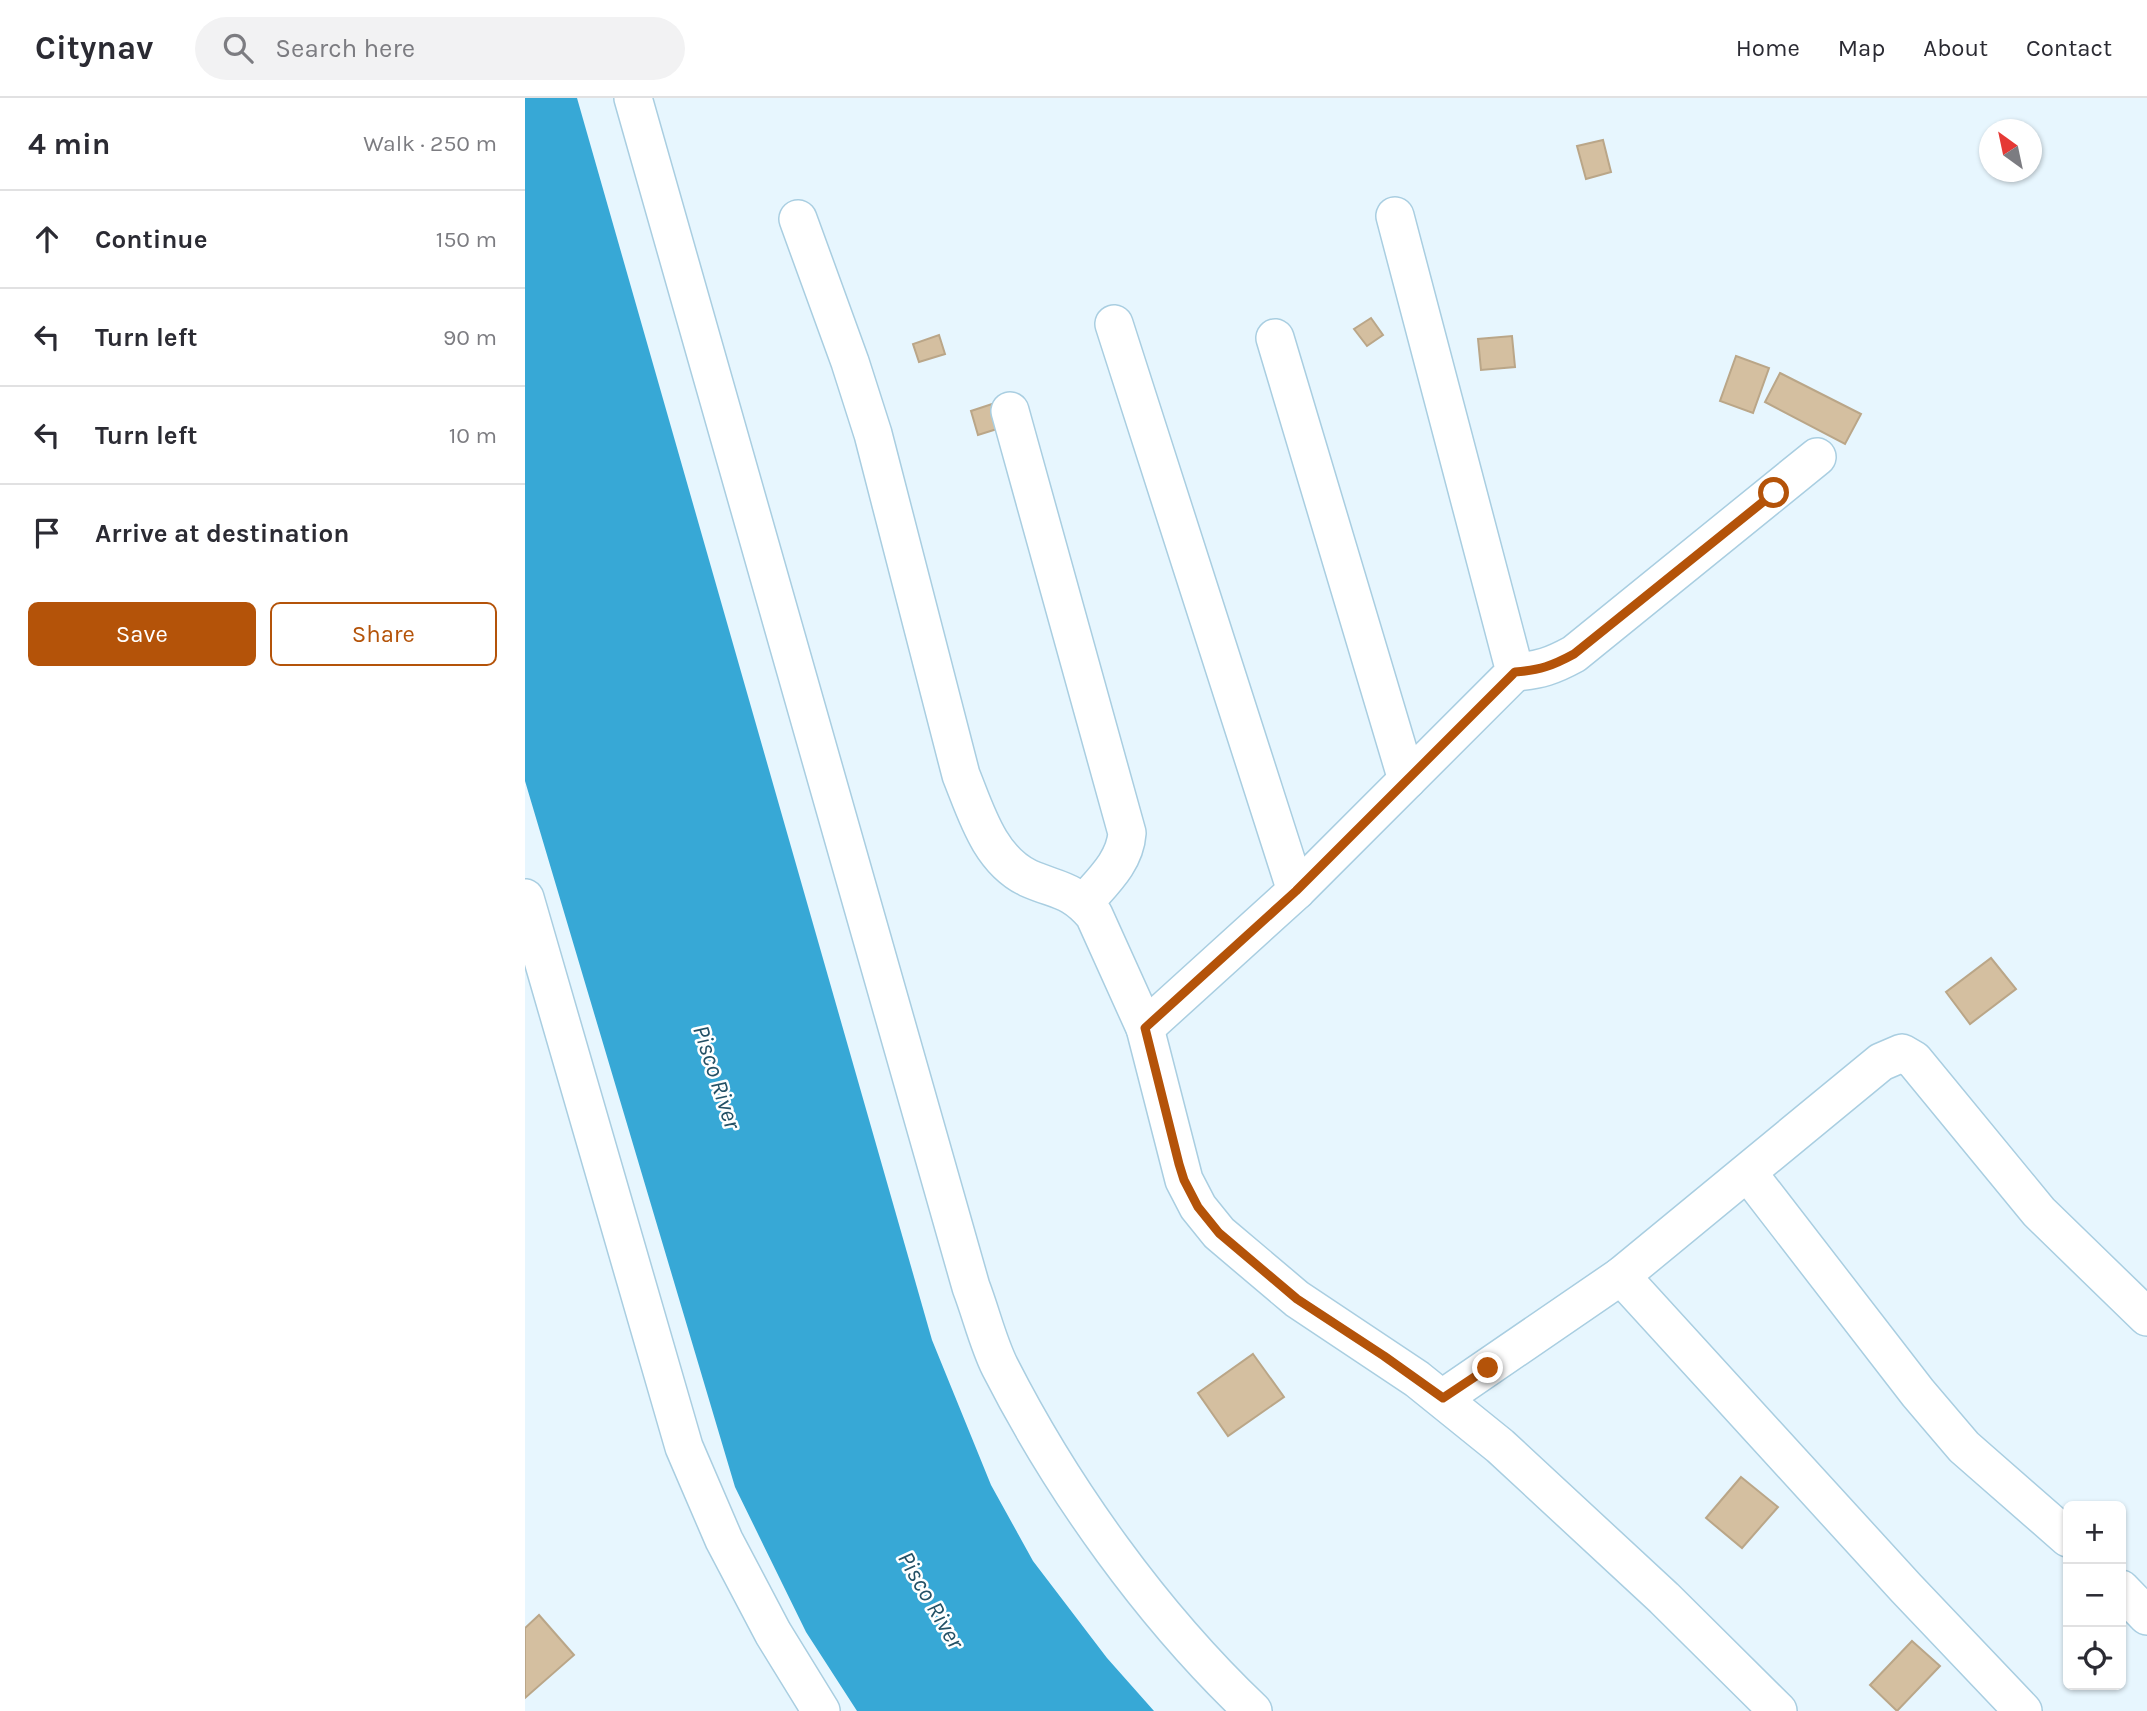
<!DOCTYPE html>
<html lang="en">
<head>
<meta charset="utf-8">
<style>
  body { margin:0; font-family:Karla,sans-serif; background:#f2f2f3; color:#2b2b33 }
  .controls { position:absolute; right:21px; bottom:21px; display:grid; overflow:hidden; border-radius:10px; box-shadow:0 2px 5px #0004 }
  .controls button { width:63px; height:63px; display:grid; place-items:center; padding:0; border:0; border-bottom:2px solid #e1e1e2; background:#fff; color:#2b2b33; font:35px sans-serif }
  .compass { position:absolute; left:1454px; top:21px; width:63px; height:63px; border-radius:50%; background:#fff; box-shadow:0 2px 5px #0004; rotate:327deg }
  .stop { position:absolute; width:21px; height:21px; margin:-16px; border:5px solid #b45309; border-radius:50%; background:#fff }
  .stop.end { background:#b45309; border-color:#fff; box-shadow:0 2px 7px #0008 }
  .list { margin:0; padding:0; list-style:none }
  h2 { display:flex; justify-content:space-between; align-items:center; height:91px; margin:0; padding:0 28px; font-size:30px }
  h2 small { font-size:23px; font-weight:400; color:#7c7c81 }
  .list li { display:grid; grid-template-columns:46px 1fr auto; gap:21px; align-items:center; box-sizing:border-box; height:98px; padding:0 28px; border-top:2px solid #e1e1e2 }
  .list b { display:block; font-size:26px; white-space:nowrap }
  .list em { font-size:23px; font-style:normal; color:#7c7c81 }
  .actions { display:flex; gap:14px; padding:21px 28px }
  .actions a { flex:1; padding:16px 0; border:2px solid #b45309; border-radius:10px; text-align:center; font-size:24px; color:#b45309 }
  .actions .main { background:#b45309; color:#fff }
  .icon { flex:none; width:38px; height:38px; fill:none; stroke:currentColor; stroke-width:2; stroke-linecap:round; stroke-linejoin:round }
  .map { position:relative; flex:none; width:1622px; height:1613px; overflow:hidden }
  header { display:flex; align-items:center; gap:42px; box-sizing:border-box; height:98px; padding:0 35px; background:#fff; border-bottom:2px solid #e1e1e2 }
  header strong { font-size:33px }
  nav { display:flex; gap:38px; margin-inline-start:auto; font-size:24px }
  .search { width:490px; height:63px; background:#f2f2f3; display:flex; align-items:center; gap:18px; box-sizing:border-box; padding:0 24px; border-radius:38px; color:#7c7c81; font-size:26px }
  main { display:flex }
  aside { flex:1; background:#fff }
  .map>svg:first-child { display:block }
  .water { fill:#37a8d6 }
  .building { fill:#d4bfa0; stroke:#baa688; stroke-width:2 }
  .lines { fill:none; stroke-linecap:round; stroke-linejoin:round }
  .minor-casing { stroke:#a9cee1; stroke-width:40 }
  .minor { stroke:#fff; stroke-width:37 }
  .route { stroke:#b45309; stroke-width:9 }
  .labels { text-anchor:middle; stroke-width:5; stroke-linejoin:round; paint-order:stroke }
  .water-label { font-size:24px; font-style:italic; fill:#245166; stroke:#fff }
</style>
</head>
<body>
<header>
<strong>Citynav</strong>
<div class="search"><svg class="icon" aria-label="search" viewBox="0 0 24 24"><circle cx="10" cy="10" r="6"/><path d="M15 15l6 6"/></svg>Search here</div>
<nav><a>Home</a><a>Map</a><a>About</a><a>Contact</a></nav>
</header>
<main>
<aside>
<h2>4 min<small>Walk · 250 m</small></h2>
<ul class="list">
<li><svg class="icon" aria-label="ahead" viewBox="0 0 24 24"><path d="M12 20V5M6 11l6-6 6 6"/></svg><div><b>Continue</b></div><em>150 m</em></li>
<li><svg class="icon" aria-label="left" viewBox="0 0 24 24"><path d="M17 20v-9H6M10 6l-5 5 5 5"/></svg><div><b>Turn left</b></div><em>90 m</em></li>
<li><svg class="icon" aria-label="left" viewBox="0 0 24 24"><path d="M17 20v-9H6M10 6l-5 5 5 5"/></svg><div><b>Turn left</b></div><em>10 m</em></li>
<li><svg class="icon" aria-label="arrive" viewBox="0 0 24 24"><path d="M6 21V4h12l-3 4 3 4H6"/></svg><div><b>Arrive at destination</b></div></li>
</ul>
<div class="actions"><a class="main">Save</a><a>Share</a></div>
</aside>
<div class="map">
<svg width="1622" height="1613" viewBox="0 0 1622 1613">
  <rect width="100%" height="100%" fill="#e7f6fe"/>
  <path class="water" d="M0 0H52L407 1242 466 1387 508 1463 582 1560 629 1613H332L281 1534 210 1389 0 683Z"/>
  <g class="building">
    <path d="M1078 42 1086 74 1061 81 1052 48Z"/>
    <path d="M846 220 858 237 842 248 829 231Z"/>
    <path d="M414 237 420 256 394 264 388 246Z"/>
    <path d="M987 238 990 269 956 272 953 241Z"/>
    <path d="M1211 258 1244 270 1228 315 1195 303Z"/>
    <path d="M1255 275 1336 316 1320 346 1240 304Z"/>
    <path d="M467 306 475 330 453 337 446 313Z"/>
    <path d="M1466 860 1491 891 1445 926 1421 894Z"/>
    <path d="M728 1256 759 1299 703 1338 673 1295Z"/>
    <path d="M1216 1379 1253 1409 1217 1450 1181 1420Z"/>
    <path d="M14 1517 49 1557 0 1600V1530Z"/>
    <path d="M1387 1543 1415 1568 1372 1613 1345 1587Z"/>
  </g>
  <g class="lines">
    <defs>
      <g id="minor">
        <path d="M108 0 446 1189C456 1215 463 1245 475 1269 538 1393 628 1518 728 1613"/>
        <path d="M273 121 325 264 348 336 436 677C451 714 464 761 503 780 532 793 546 790 569 817L620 930 659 1082 673 1109 694 1135 772 1201 892 1281 975 1348 1139 1500 1253 1613"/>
        <path d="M589 226 771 793"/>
        <path d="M750 240 882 682"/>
        <path d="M485 313 602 735C600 764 577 784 559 805"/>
        <path d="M990 574C1015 572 1027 568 1049 556L1292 359"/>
        <path d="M0 800 159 1349 199 1442 248 1535 296 1613"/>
        <path d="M620 930 771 793 990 574 870 118"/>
        <path d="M1223 1075 1393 1295 1439 1349 1543 1440"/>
        <path d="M1096 1178 1381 1490 1498 1613"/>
        <path d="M918 1300 1096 1178 1356 964 1377 955 1389 962 1514 1114 1622 1219"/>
        <path d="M1596 1491 1622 1518"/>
      </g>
    </defs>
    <use href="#minor" class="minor-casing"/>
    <use href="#minor" class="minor"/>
  </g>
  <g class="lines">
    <path class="route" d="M963 1270 918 1300 859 1258 772 1201 694 1135 673 1109 659 1082 654 1066 620 930 771 793 990 574C1015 572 1027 568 1049 556L1249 395"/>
  </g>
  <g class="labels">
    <g class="water-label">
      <text transform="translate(192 979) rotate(72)" y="8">Pisco River</text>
      <text transform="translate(406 1502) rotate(60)" y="8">Pisco River</text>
    </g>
  </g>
</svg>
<div class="controls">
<button>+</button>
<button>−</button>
<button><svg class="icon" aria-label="locate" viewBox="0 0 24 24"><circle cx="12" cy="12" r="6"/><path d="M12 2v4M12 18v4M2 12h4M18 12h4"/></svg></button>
</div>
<svg class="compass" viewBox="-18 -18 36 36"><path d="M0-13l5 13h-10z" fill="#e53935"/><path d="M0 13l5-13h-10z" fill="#7c7c81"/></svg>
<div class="stop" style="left:1249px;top:395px"></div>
<div class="stop end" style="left:963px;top:1270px"></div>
</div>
</main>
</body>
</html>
